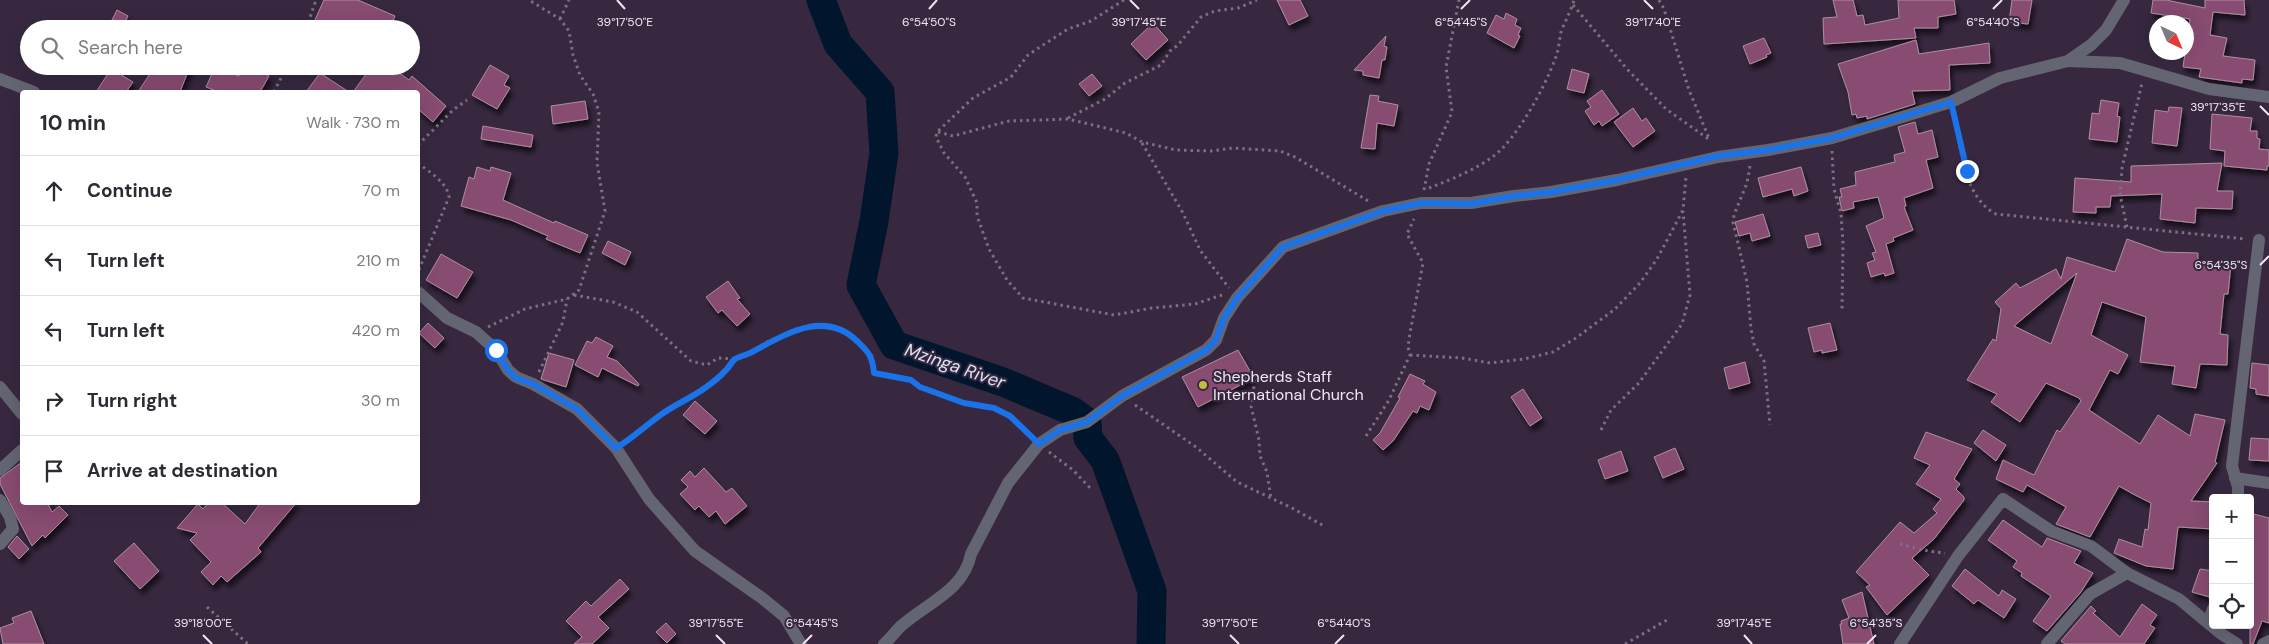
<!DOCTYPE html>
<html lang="en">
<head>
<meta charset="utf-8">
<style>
  body { margin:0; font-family:"DM Sans",sans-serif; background:#f7f7f7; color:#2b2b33 }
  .controls { position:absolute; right:15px; bottom:15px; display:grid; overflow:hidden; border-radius:5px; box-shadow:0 5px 20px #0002 }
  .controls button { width:45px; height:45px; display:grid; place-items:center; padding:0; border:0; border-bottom:1px solid #e1e1e2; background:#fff; color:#2b2b33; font:25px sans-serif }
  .compass { position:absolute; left:2149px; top:15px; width:45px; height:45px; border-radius:50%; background:#fff; box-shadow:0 5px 20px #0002; rotate:136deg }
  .stop { position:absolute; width:15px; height:15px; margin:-11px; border:4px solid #1a73e8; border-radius:50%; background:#fff }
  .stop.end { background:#1a73e8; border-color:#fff; box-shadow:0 1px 5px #0008 }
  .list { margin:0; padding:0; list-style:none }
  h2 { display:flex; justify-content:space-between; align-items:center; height:65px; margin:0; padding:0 20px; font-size:21px }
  h2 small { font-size:16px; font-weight:400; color:#7c7c81 }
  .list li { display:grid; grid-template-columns:32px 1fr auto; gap:15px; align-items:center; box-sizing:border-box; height:70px; padding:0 20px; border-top:1px solid #e1e1e2 }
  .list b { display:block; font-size:19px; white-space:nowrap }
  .list em { font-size:16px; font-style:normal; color:#7c7c81 }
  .icon { flex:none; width:28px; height:28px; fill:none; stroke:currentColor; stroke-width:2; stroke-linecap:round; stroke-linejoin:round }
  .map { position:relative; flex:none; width:2269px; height:644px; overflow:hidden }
  .search { position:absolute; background:#fff; box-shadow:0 5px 20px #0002; left:20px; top:20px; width:400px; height:55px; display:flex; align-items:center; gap:12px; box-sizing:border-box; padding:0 18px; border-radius:28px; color:#7c7c81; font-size:19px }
  .panel { position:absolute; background:#fff; box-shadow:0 5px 20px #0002; left:20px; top:90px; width:400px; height:415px; border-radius:5px }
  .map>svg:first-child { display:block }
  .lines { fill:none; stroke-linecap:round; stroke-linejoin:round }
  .river { stroke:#01152d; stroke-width:29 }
  .building { fill:#884c71; stroke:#ae8ea0; fill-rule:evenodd; filter:url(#shadow) }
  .path { stroke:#7c6f84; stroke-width:3; stroke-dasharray:2.5 4; stroke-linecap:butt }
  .minor { stroke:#646572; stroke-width:12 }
  .route { stroke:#1a73e8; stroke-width:6 }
  .ticks { fill:none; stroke:#efe6f5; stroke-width:2 }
  .poi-dot { fill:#c6bc3c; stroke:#372840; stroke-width:2 }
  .labels { text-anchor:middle; stroke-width:4; stroke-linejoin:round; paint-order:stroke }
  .poi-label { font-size:16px; fill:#efe6f5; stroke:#372840; text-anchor:start }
  .water-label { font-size:18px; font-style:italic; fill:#d6e3f2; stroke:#372840 }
  .ticks-label { font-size:12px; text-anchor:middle; fill:#efe6f5; stroke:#372840; stroke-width:4; stroke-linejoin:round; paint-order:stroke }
</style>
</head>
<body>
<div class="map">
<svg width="2269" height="644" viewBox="0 0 2269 644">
  <defs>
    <filter id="shadow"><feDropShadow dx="3" dy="5.5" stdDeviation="2.5" flood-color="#0009"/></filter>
  </defs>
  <rect width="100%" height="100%" fill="#372840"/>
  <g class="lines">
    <path class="river" d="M821 0 838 44 880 92 884 153 874 221 861 285 894 345 1003 382 1072 411 1087 422 1088 438 1105 460 1152 591 1151 644"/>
  </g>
  <g class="building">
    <path d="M324 0H358L395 16 390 29H329L314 22Z"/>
    <path d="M1277 0H1300L1308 16 1289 25Z"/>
    <path d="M1833 0H1853L1857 16 1863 15 1865 25 1899 18 1898 0H1954L1956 14 1938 17V28H1914L1916 38 1824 44 1823 18 1837 17Z"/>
    <path d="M2012 0H2032L2028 24 2009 22Z"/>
    <path d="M2153 0H2166L2205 8V0H2244L2245 15 2213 12 2210 35 2227 38 2223 56 2255 60 2253 80 2242 79V83L2199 77 2201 69 2183 67 2190 19 2151 13Z"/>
    <path d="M117 10 128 16 122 28 111 22Z"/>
    <path d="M1506 13 1517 19 1515 25 1521 28 1518 35 1520 36 1514 48 1487 33 1496 15 1504 19Z"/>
    <path d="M1153 23 1168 40 1146 60 1131 44Z"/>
    <path d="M1386 36 1384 46 1387 47 1385 60H1382L1379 78 1363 75V71L1354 70Z"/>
    <path d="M1764 38 1771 53 1766 55 1767 57 1750 64 1743 46Z"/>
    <path d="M1916 40 1919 54 1989 43 1990 63 1949 65 1950 90 1912 91 1915 104 1867 119V116L1857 118 1856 114 1852 115 1848 92 1838 64Z"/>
    <path d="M490 65 509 76 504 85 510 88 497 109 472 95Z"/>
    <path d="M155 66H190L180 92H138Z"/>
    <path d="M244 66H249L269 76 260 92H219L206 87 215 67 239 76Z"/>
    <path d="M372 66H390L409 80 412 76 446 106 433 122 418 109V92H353Z"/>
    <path d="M111 69 133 82 126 92H96Z"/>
    <path d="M1572 69 1589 74 1584 93 1567 89Z"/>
    <path d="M320 73 349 92H306Z"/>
    <path d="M1092 74 1102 86 1089 96 1079 84Z"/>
    <path d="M1602 90 1619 114 1602 126 1599 121 1594 125 1585 111 1591 107 1587 101Z"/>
    <path d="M1370 95 1379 96 1378 101 1398 105 1394 126 1377 123 1375 149 1361 148Z"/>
    <path d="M2101 100 2119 103 2117 116 2120 117 2117 142 2089 139 2092 113 2099 114Z"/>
    <path d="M585 101 588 119 553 124 551 106Z"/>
    <path d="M2169 107 2182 108 2177 146 2152 143 2155 110 2168 112Z"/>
    <path d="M1633 108 1642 121 1646 118 1655 131 1633 147 1614 122Z"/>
    <path d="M2212 114 2252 118 2250 131H2257V138L2260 139 2259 149 2269 150V166H2267V170L2224 166 2225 151 2210 149Z"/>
    <path d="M1915 122 1918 134 1932 130 1938 157 1926 160 1933 188 1904 198 1906 206 1904 207 1913 230 1893 238 1894 241 1886 244 1894 273 1885 276 1884 273 1871 277 1867 263 1875 260 1872 253 1876 252 1866 226 1884 218 1878 197 1853 202 1854 208 1842 211 1839 197H1842L1840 189 1856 185 1855 172 1895 162 1894 155 1905 152 1898 127Z"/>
    <path d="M483 126 533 135 531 147 481 139Z"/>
    <path d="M2222 163 2217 191H2233L2232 209 2196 208 2195 223 2160 219 2162 194 2111 196 2110 207H2096V213L2073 212 2075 178 2131 182V166Z"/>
    <path d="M477 167 490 171 491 167 511 173 503 200 554 223 555 221 588 235 580 253 546 239 548 236 511 220 461 206 469 177 474 179Z"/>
    <path d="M1801 167 1808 191 1794 196 1792 189 1763 197 1758 178Z"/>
    <path d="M1763 214 1770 236 1752 241 1750 233 1739 236 1735 222Z"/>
    <path d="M1818 233 1821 245 1808 248 1805 236Z"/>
    <path d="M2127 239 2163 252 2198 253V262L2231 264 2228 294H2224L2220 334 2228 335 2227 365 2200 364 2196 388 2172 384 2175 366 2140 362 2146 317 2102 302 2091 335 2128 355 2118 374 2110 370 2089 410 2140 444 2158 415 2190 436 2195 414 2225 420 2215 462 2217 463 2191 501 2213 502V529L2178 527 2173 569 2146 566 2114 553 2119 539 2142 547 2145 529 2148 530 2151 503 2133 494 2119 486 2090 537 2056 524 2066 507 2027 485 2023 492 1996 479 2003 460 2034 475 2057 430 2060 432 2081 401 2079 398 2046 383 2020 422 1991 402 1997 394 1967 380 1993 339 1996 341 2001 309 1995 302 2016 283 2020 288 2056 269 2061 279 2067 257 2115 272ZM2077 273 2051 344 2014 326 2064 284Z"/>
    <path d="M608 241 631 252 625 265 602 253Z"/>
    <path d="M441 254 473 272 457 298 426 280Z"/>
    <path d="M728 281 740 298 737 299 750 314 737 326 722 310 718 313 706 297Z"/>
    <path d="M428 323 444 338 435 348 419 333Z"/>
    <path d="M1830 323 1837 350 1822 353V350L1814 352 1808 328Z"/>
    <path d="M596 337 613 346 607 357 617 361 639 384 638 386 602 368 598 377 575 365 587 341 592 343Z"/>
    <path d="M1238 350 1254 378 1198 407 1182 377Z"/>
    <path d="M549 353 574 360 566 387 541 379Z"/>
    <path d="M1745 362 1750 383 1729 389 1724 368Z"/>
    <path d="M2252 363 2269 365V396L2256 394V389L2250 388Z"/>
    <path d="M1410 374 1425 381 1423 384 1436 392 1429 410 1420 406 1417 413 1413 411 1393 441 1383 450 1373 440 1380 433 1400 398 1398 397Z"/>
    <path d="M1523 389 1542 418 1530 426 1511 397Z"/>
    <path d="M695 401 717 421 705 434 683 415Z"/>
    <path d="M1983 430 2006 445 1996 461 1974 443Z"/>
    <path d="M1926 432 1972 449 1954 479 1960 484 1956 489 1964 497V500L1934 539 1912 558 1929 575 1887 615 1866 587 1870 585 1856 572 1900 522 1914 533 1937 513 1933 509 1941 499 1916 484 1930 465 1914 458Z"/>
    <path d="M2251 438 2269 439V461L2249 460Z"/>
    <path d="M1675 448 1684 469 1663 478 1654 457Z"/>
    <path d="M1621 451 1628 471 1605 479 1598 460Z"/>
    <path d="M22 462V502H47L52 512 59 506 68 515 45 538 43 535 32 546 0 484V478Z"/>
    <path d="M704 468 726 492 732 488 747 506 725 524 716 511 709 517 699 506 695 510 680 494 688 487 681 480 690 471 695 477Z"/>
    <path d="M209 502H221L245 524 261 502H297L258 548 261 552 227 582 221 576 213 585 201 572 211 562 190 540 197 533 177 528 198 504 203 509Z"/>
    <path d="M2250 513 2269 518V623L2262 621 2253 644H2250Z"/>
    <path d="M2003 520 2042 547 2047 538 2081 551 2074 563 2093 573 2081 592 2047 631 2033 621 2051 596 2021 576 2022 573 2013 567 2017 561 1988 540Z"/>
    <path d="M17 536 29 549 19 559 8 547Z"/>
    <path d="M134 543 159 571 140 589 114 561Z"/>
    <path d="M1965 569 1999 596 2002 590 2016 599 2004 618 1978 600 1974 604 1952 586Z"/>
    <path d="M2200 569 2213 571V598L2192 592Z"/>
    <path d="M620 579 629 589 598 617 609 628 592 644H574L582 637 566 621 586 601 591 606Z"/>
    <path d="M1862 592 1874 644H1843L1840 624H1842L1841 621 1849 618 1842 600Z"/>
    <path d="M2142 604 2157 615 2150 625 2155 628 2144 644H2065L2061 641 2091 606 2096 611 2093 613 2120 637Z"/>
    <path d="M31 611 44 644H3L0 628 14 623 12 618Z"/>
    <path d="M666 623 676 634 667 643 656 632Z"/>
  </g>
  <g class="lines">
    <g class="path">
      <path d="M1124 0 1091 21 1068 29 1040 47 1028 55 1011 77 973 98 937 132 936 137 944 153 965 177 977 203V216L989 249 1007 280 1023 298 1114 315 1152 308 1195 304 1222 295"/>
      <path d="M1659 0 1664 9 1689 90 1709 138"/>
      <path d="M1573 5 1627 69 1666 109 1710 140"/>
      <path d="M560 19 569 0"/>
      <path d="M306 29 316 0"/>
      <path d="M274 92 287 66"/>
      <path d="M1954 114C1961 147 1963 197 1996 214L2246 239"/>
      <path d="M1068 118 1105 99 1125 83 1161 65 1170 51 1178 45 1201 17 1215 11 1238 8 1257 0"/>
      <path d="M938 132 953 136 1009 121 1068 119 1126 133 1142 142 1176 150 1211 151 1233 148 1280 151 1295 157 1370 202"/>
      <path d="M1142 143 1183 213 1200 250 1229 288"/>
      <path d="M418 145 453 110 467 100"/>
      <path d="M1832 151 1834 189 1841 213 1843 244 1842 311"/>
      <path d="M418 163C429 172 447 182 449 197L418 272"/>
      <path d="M1750 166 1747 183 1734 215 1733 222 1747 282 1751 329 1754 344 1764 361 1770 425"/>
      <path d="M1429 188C1450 180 1472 171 1491 158 1516 141 1545 87 1555 59 1559 50 1559 41 1561 32 1565 21 1571 11 1574 0"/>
      <path d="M1424 190 1429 164 1452 112 1446 67 1459 0"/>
      <path d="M2127 227 2120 195 2122 168 2142 83"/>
      <path d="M574 295 613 302 637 312 691 361 707 365 718 358 734 359 746 356 767 342 797 329 811 325 843 330 872 356 874 373 911 380 920 387 964 403 994 408 1010 416 1030 435"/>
      <path d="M488 327 525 309 567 299 579 290 605 211 597 163 599 112 593 94 580 75 573 55 569 31 560 19 529 0"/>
      <path d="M1410 355 1462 358 1490 363 1524 359 1553 352 1576 338 1615 309 1640 283 1657 259 1683 210 1686 177"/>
      <path d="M539 372 563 322 567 299"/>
      <path d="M1255 380 1251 406 1259 440 1260 456 1267 472 1271 499"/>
      <path d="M1135 405 1196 447 1237 482 1292 508 1324 526"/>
      <path d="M1601 430 1611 410 1639 383 1682 324 1690 295 1683 211"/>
      <path d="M1366 436 1389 400 1410 355 1408 347 1410 333 1423 263 1407 234 1414 219"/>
      <path d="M627 441C640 433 649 423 661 415 686 396 714 386 734 359"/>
      <path d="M1049 452 1073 470 1092 490"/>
      <path d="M1900 544 1928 551 1945 553"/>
      <path d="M207 607 248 644"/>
      <path d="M1625 644 1667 620"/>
    </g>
    <g class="minor">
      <path d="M2068 61 2120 63 2209 89 2269 97"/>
      <path d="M0 79 34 92"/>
      <path d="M418 292 447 318 476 332 496 350 508 370 516 377 533 384 577 409 616 448 649 499 695 551 762 598 784 616 801 644"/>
      <path d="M0 387 22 414"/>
      <path d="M0 470 22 450"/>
      <path d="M2235 478 2269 483"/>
      <path d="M2238 498V487L2232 466 2259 240"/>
      <path d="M0 500 10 517 13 529 0 544"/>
      <path d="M2208 622 2213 609"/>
      <path d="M884 644C890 639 894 633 900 627 925 604 964 591 971 554L1008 483 1039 444 1060 430 1087 422 1122 396 1206 350 1216 340 1224 318 1237 298 1283 247 1383 211 1421 203H1471L1514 196 1551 192 1617 180 1718 157 1768 150 1832 138 1902 117 1951 102 2000 78 2068 61 2091 45 2106 30 2124 0"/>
      <path d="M1900 644 1958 556 2003 499 2051 531 2091 546 2127 573 2179 599 2220 633 2237 644"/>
      <path d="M2047 644 2090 594 2127 573"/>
      <path d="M2263 644 2269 641"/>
    </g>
  </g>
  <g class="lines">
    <path class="route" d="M496 350 508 370 516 378 533 384 577 409 616 448C633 438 646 425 662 414 676 404 691 398 705 388 712 383 720 377 725 371 729 368 731 362 735 359 740 356 747 355 752 352 784 335 824 309 857 341 869 353 872 355 874 373L911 380 920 387 964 403 994 408 1010 416 1039 444 1060 430 1087 422 1122 396 1206 350 1216 340 1224 318 1237 298 1283 247 1383 211 1421 203 1471 204 1514 196 1551 192 1617 180 1718 156 1768 150 1832 138 1951 102 1967 171"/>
  </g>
  <path class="ticks" d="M617 0 625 9M1130 0 1139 9M1644 0 1653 9M929 9 937 0M1461 9 1470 0M1993 9 2002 0M2260 106 2269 115M2260 265 2269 256M203 635 212 644M716 635 725 644M1230 635 1239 644M1744 635 1752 644M803 644 812 635M1335 644 1344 635M1867 644 1876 635"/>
  <circle class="poi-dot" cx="1203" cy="385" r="5"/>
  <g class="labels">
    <g class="poi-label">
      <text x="1213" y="382">Shepherds Staff<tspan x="1213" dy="18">International Church</tspan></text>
    </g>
    <g class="water-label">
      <text transform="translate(955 366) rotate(19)" y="6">Mzinga River</text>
    </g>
  </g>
  <g class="ticks-label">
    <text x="929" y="26">6°54'50"S</text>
    <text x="1461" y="26">6°54'45"S</text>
    <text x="1993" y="26">6°54'40"S</text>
    <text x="625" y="26">39°17'50"E</text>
    <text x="1139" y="26">39°17'45"E</text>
    <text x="1653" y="26">39°17'40"E</text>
    <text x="2218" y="111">39°17'35"E</text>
    <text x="2221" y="269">6°54'35"S</text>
    <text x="203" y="627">39°18'00"E</text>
    <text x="716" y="627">39°17'55"E</text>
    <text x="1230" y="627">39°17'50"E</text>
    <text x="1744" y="627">39°17'45"E</text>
    <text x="812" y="627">6°54'45"S</text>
    <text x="1344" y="627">6°54'40"S</text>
    <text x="1876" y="627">6°54'35"S</text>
  </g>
</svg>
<div class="controls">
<button>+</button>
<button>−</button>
<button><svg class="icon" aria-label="locate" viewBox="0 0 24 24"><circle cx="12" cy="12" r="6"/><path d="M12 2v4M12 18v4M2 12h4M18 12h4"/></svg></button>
</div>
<svg class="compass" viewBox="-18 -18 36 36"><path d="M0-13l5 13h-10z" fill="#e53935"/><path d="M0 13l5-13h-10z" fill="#7c7c81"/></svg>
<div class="stop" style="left:496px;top:350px"></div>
<div class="stop end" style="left:1967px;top:171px"></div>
<div class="search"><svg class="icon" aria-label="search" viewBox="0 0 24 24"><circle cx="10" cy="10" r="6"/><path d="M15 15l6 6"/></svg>Search here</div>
<section class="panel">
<h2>10 min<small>Walk · 730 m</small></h2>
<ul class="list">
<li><svg class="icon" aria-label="ahead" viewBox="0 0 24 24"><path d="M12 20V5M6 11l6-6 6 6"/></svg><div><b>Continue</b></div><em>70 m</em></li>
<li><svg class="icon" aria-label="left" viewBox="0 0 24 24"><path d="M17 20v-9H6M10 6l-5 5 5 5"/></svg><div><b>Turn left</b></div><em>210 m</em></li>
<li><svg class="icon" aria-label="left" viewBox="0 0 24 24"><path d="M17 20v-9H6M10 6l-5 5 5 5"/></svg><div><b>Turn left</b></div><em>420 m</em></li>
<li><svg class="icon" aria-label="right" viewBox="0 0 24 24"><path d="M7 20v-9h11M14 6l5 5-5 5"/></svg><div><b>Turn right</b></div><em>30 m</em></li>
<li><svg class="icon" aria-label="arrive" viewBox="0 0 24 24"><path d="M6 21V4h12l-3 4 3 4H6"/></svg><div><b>Arrive at destination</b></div></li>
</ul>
</section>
</div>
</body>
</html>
